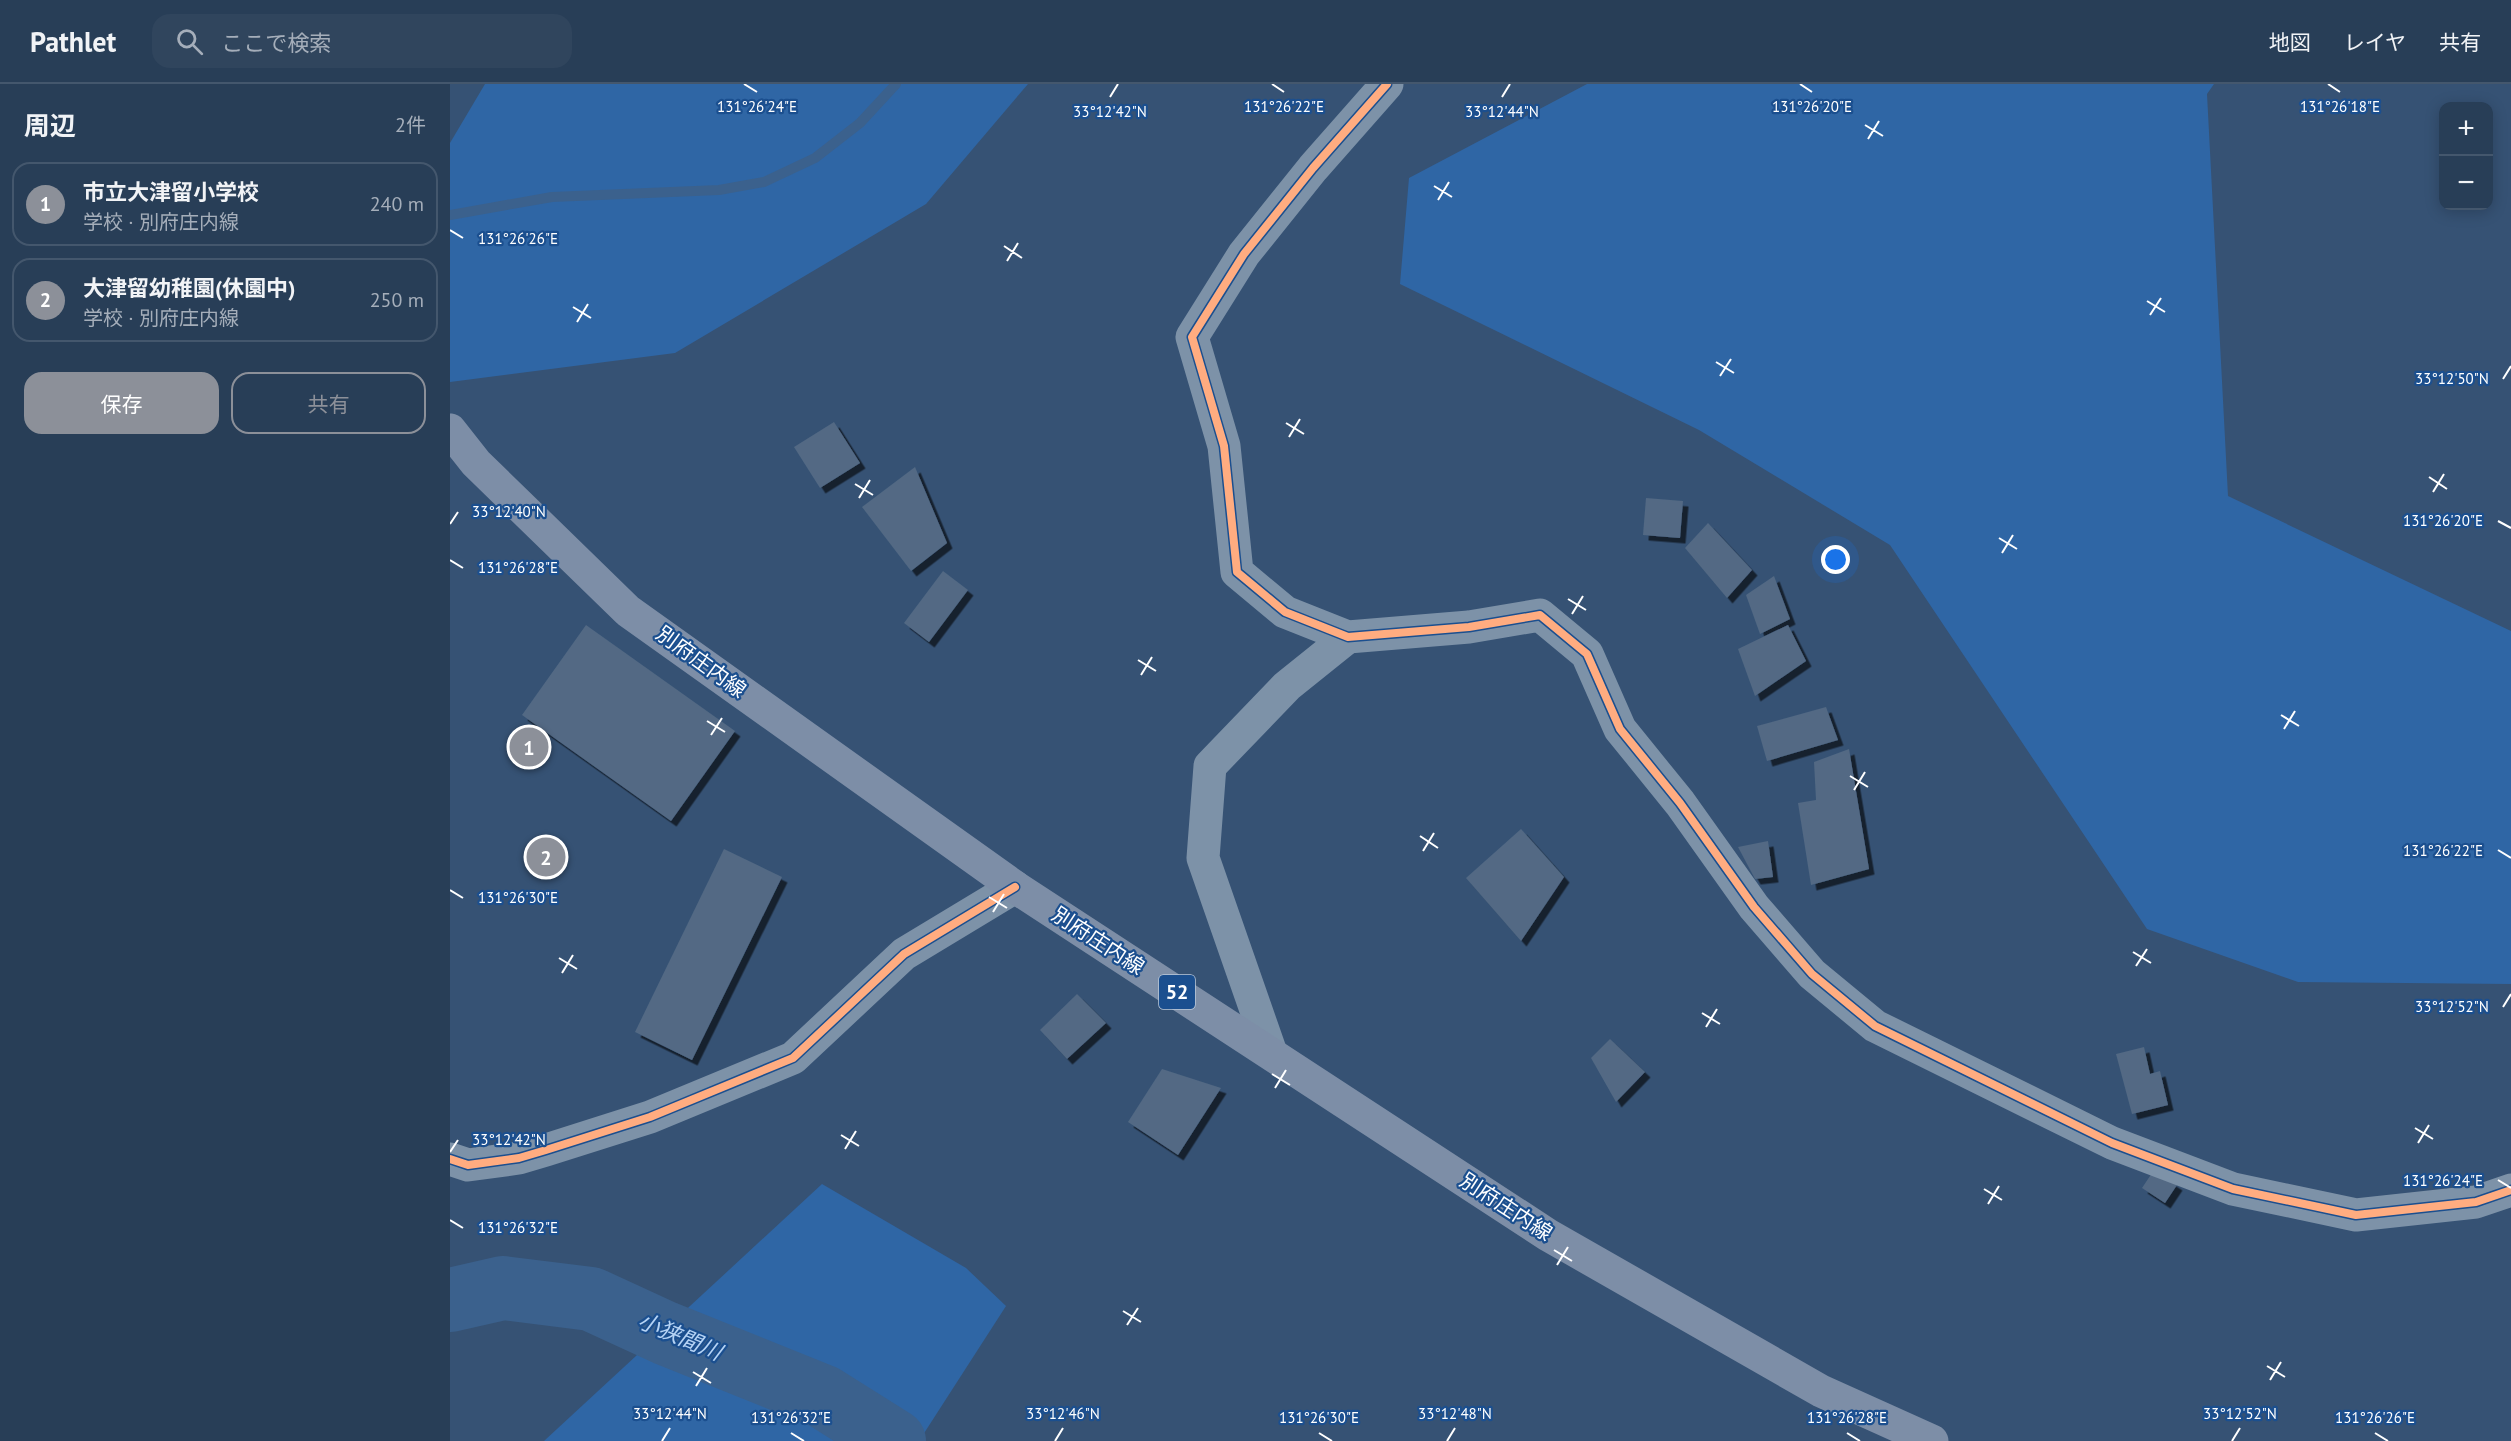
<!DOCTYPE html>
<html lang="ja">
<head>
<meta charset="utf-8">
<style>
  body { margin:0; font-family:"PT Sans","Noto Sans JP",sans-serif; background:#30455d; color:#f1f3f6 }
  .controls { position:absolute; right:18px; top:18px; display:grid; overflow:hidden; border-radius:12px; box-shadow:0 3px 15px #0003 }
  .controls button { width:54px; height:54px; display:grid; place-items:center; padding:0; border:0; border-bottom:2px solid #44576d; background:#283e57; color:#f1f3f6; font:30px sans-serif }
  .you { position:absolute; left:1386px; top:476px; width:21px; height:21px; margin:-15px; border:4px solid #fff; border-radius:50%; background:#1a73e8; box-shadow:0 0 0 9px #1a73e833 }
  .badge { display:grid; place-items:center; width:39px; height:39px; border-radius:50%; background:#8c9099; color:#fff; font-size:20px; font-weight:700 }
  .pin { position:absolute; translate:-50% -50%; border:3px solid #fff; box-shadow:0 2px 6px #0006 }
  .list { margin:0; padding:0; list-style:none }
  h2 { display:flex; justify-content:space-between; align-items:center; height:78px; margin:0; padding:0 24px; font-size:26px }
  h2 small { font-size:20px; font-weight:400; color:#a5aeba }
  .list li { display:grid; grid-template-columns:39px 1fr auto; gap:18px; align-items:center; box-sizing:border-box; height:84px; margin:0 12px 12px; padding:0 12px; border:2px solid #44576d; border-radius:18px }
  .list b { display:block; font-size:22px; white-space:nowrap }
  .list p { margin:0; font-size:20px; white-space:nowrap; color:#a5aeba }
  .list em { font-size:20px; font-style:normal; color:#a5aeba }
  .actions { display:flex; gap:12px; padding:18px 24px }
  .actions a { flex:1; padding:14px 0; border:2px solid #8c9099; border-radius:18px; text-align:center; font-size:21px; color:#8c9099 }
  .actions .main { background:#8c9099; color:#fff }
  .icon { flex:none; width:33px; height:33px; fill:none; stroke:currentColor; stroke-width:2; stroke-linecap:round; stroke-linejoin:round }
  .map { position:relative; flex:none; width:2061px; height:1357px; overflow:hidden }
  header { display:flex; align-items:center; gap:36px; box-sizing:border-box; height:84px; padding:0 30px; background:#283e57; border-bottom:2px solid #44576d }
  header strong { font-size:28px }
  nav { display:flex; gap:33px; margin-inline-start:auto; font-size:21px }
  .search { width:420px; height:54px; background:#30455d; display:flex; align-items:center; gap:15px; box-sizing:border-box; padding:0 21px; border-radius:18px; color:#a5aeba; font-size:22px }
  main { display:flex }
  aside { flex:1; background:#283e57 }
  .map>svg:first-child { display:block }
  .green { fill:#2f66a5 }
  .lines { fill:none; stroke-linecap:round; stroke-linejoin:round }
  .stream { stroke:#3b618d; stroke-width:10 }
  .river { stroke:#3b618d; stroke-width:64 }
  .building { fill:#526984; filter:url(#shadow) }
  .minor { stroke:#7d92a8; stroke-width:33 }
  .primary { stroke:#7d8ea7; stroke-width:33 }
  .cycleway-casing { stroke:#1b4f8f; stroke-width:11 }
  .cycleway { stroke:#ffac80; stroke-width:8 }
  .ticks { fill:none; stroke:#fff; stroke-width:2 }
  .labels { text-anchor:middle; stroke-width:4.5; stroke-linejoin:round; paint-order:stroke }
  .shield { fill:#1b4f8f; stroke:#bbcadd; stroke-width:1.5 }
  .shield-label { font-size:20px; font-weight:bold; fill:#fff }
  .street-label { font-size:21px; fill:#fff; stroke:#1b4f8f }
  .water-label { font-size:22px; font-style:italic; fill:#b5d3f5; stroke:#1b4f8f }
  .ticks-label { font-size:15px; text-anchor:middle; fill:#fff; stroke:#1b4f8f; stroke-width:4.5; stroke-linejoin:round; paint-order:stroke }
</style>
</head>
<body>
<header>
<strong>Pathlet</strong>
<div class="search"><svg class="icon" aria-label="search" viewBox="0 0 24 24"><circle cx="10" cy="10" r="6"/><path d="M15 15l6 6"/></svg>ここで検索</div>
<nav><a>地図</a><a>レイヤ</a><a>共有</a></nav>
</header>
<main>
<aside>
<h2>周辺<small>2件</small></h2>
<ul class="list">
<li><span class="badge">1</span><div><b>市立大津留小学校</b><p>学校 · 別府庄内線</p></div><em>240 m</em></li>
<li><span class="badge">2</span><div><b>大津留幼稚園(休園中)</b><p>学校 · 別府庄内線</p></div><em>250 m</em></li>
</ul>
<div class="actions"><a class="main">保存</a><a>共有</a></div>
</aside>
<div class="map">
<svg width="2061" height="1357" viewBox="0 0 2061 1357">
  <defs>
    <filter id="shadow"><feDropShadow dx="5.5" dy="5.5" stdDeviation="0" flood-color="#0009"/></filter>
  </defs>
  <rect width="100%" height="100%" fill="#365274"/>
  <g class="green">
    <path d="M35 0H578L476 120 225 269 0 298V59Z"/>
    <path d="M1137 0H1764L1757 10 1778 412 2061 547V900L1848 898 1697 845 1440 461 1249 346 950 200 959 94Z"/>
    <path d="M372 1100 516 1184 556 1222 469 1357H94Z"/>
  </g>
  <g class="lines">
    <path class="stream" d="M0 131 102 113 269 106 314 98 365 74 410 39 446 0"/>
    <path class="river" d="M0 1216 53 1204 141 1215 215 1249 374 1313 444 1357"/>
  </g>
  <g class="building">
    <path d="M384 338 410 379 370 404 344 363Z"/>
    <path d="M465 383 497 459 461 487 412 423Z"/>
    <path d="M1196 414 1233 417 1230 454 1193 451Z"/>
    <path d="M1258 439 1302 486 1277 514 1235 464Z"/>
    <path d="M493 487 518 506 479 558 454 539Z"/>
    <path d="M1324 492 1340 535 1310 550 1296 511Z"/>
    <path d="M136 541 285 647 221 737 72 631Z"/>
    <path d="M1338 541 1356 577 1305 612 1288 565Z"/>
    <path d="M1376 623 1388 656 1317 677 1307 642Z"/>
    <path d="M1399 665 1419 785 1361 801 1348 719 1366 716 1364 678Z"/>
    <path d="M1071 745 1114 793 1071 857 1016 794Z"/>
    <path d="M1318 757 1323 793 1305 795 1288 763Z"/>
    <path d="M274 765 332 793 242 976 185 948Z"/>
    <path d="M627 910 656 939 617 975 590 946Z"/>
    <path d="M1160 955 1195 988 1166 1018 1141 974Z"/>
    <path d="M1694 963 1700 990 1710 987 1718 1021 1682 1030 1666 970Z"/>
    <path d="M712 985 771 1004 728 1071 678 1038Z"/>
    <path d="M1704 1086 1727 1101 1715 1119 1692 1104Z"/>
  </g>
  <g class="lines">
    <g class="minor">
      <path d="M937 0 863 84 794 170 742 253 774 362 787 488 835 528 898 553 1019 543 1090 531 1137 570 1170 645 1230 719 1304 823 1362 890 1425 942 1662 1059 1783 1105 1906 1131 2026 1118 2061 1106"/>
      <path d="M821 969 753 774 760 682 837 602 898 553"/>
      <path d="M0 1075 18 1081 69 1074 96 1066 200 1033 343 974 454 870 565 803"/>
    </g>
    <path class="primary" d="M0 346 26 379 178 527 565 803 1098 1151 1371 1307 1482 1357"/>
    <defs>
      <g id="cycleway">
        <path d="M937 0 863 84 794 170 742 253 774 362 787 488 835 528 898 553 1019 543 1090 531 1137 570 1170 645 1230 719 1304 823 1362 890 1425 942 1662 1059 1783 1105 1906 1131 2026 1118 2061 1106"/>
        <path d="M0 1075 18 1081 69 1074 96 1066 200 1033 343 974 454 870 565 803"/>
      </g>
    </defs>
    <use href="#cycleway" class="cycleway-casing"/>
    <use href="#cycleway" class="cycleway"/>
  </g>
  <path class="ticks" d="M294 0 307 8M822 0 834 8M1350 0 1362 8M1878 0 1890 8M660 13 668 0M1052 13 1060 0M1415 41 1433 52M1418 55 1429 37M984 102 1002 113M988 116 999 98M0 146 13 154M554 162 572 174M557 177 568 159M1697 217 1715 228M123 223 141 234M1700 231 1711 214M127 238 138 220M1266 278 1284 289M1270 292 1281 275M2053 295 2061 282M836 339 854 350M839 353 850 335M1979 393 1997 405M405 400 423 411M1983 408 1994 390M409 414 420 396M2048 437 2061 444M0 440 8 428M1549 454 1567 465M1552 469 1563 451M0 476 13 484M1118 515 1136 526M1122 530 1133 512M688 576 706 587M691 591 702 573M1831 631 1849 642M257 637 275 648M1834 645 1845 627M261 651 272 634M1400 692 1418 703M1404 706 1415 688M970 752 988 764M2048 766 2061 774M973 767 984 749M0 806 13 814M539 813 557 824M543 828 554 810M1683 868 1701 879M109 874 127 885M1686 882 1697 865M112 889 123 871M2053 923 2061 910M1252 929 1270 940M1256 943 1267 925M822 990 840 1001M825 1004 836 986M1965 1044 1983 1055M391 1051 409 1062M1968 1059 1979 1041M395 1065 406 1047M0 1068 8 1056M2048 1096 2061 1104M1534 1105 1552 1116M1538 1120 1549 1102M0 1136 13 1144M1104 1166 1122 1177M1107 1181 1118 1163M673 1227 691 1238M677 1241 688 1224M1817 1282 1835 1293M243 1288 261 1299M1820 1296 1831 1278M246 1302 257 1284M341 1349 354 1357M869 1349 882 1357M1397 1349 1410 1357M1925 1349 1938 1357M212 1357 220 1344M605 1357 613 1344M997 1357 1005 1344M1782 1357 1790 1344"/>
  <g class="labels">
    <rect class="shield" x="709" y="891" width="36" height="34" rx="4.5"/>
    <g class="shield-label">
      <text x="727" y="915">52</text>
    </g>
    <g class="street-label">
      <text transform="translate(251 578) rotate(36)" y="7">別府庄内線</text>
      <text transform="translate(648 857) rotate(33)" y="7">別府庄内線</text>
      <text transform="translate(1056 1123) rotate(33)" y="7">別府庄内線</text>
    </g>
    <g class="water-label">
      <text transform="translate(230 1252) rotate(23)" y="8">小狭間川</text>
    </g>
  </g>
  <g class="ticks-label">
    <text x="307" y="28">131°26'24"E</text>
    <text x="834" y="28">131°26'22"E</text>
    <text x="1362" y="28">131°26'20"E</text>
    <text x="1890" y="28">131°26'18"E</text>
    <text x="660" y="33">33°12'42"N</text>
    <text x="1052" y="33">33°12'44"N</text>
    <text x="68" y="160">131°26'26"E</text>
    <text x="2002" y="300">33°12'50"N</text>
    <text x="59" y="433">33°12'40"N</text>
    <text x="1993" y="442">131°26'20"E</text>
    <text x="68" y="489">131°26'28"E</text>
    <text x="1993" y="772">131°26'22"E</text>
    <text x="68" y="819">131°26'30"E</text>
    <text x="2002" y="928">33°12'52"N</text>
    <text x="59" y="1061">33°12'42"N</text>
    <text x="1993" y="1102">131°26'24"E</text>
    <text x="68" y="1149">131°26'32"E</text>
    <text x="220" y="1335">33°12'44"N</text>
    <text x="613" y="1335">33°12'46"N</text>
    <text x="1005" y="1335">33°12'48"N</text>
    <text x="1790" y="1335">33°12'52"N</text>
    <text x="341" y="1339">131°26'32"E</text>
    <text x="869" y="1339">131°26'30"E</text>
    <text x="1397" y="1339">131°26'28"E</text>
    <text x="1925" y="1339">131°26'26"E</text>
  </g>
</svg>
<div class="controls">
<button>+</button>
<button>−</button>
</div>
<div class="you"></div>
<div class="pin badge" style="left:79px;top:663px">1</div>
<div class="pin badge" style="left:96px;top:773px">2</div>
</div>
</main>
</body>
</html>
